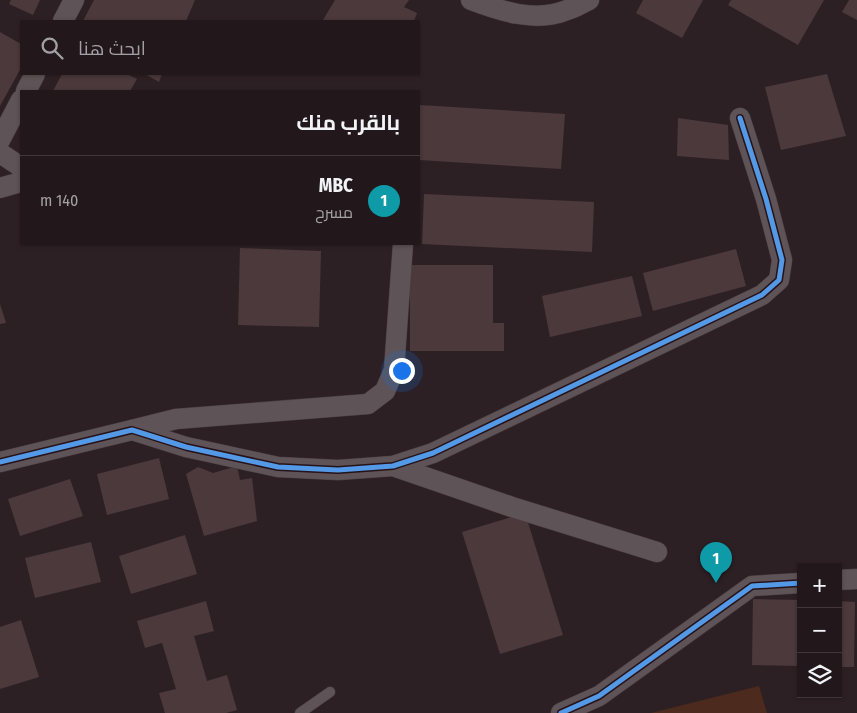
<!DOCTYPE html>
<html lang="ar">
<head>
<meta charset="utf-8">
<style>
  body { margin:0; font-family:"Fira Sans Condensed",Cairo,sans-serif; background:#2e2528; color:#f1f3f6; direction:rtl }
  .controls { position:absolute; right:15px; bottom:15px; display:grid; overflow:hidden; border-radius:0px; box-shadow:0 1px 4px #0004 }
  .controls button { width:45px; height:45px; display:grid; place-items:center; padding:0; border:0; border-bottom:1px solid #3f373a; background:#22181b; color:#f1f3f6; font:25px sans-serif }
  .you { position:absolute; left:401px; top:370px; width:18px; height:18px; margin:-12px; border:4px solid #fff; border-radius:50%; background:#1a73e8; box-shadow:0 0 0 8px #1a73e833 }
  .badge { display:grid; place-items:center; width:32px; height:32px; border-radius:50%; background:#0f766e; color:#fff; font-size:16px; font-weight:700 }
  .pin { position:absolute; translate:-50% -41px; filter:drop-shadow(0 1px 2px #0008) }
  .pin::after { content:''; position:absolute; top:26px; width:18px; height:15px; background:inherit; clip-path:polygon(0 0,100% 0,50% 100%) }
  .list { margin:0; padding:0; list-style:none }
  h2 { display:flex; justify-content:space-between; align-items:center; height:65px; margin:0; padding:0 20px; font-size:21px }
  h2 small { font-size:16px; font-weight:400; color:#a2a0a3 }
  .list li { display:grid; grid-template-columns:32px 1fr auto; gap:15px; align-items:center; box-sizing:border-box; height:90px; padding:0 20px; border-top:1px solid #3f373a }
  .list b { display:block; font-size:19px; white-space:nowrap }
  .list p { margin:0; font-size:16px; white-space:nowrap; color:#a2a0a3 }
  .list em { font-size:16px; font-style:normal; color:#a2a0a3 }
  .icon { flex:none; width:28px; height:28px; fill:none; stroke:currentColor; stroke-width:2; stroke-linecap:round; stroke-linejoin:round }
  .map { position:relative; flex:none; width:857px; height:713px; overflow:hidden; direction:ltr }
  .search { position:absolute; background:#22181b; box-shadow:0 1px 4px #0004; left:20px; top:20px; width:400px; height:55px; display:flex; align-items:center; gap:12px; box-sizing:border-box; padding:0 18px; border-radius:0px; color:#a2a0a3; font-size:19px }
  .panel { position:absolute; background:#22181b; box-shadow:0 1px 4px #0004; left:20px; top:90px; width:400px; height:155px; border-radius:0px; direction:rtl }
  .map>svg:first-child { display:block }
  .green { fill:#4d2a1e }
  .building { fill:#4b393b }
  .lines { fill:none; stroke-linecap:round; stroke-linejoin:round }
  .service-casing { stroke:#493f42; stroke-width:11 }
  .minor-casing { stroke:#493f42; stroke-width:21 }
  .service { stroke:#5e5356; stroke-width:10 }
  .minor { stroke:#5e5356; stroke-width:20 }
  .cycleway-casing { stroke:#271218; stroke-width:8 }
  .cycleway { stroke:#5399e6; stroke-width:5 }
</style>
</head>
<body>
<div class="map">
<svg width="857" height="713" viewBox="0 0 857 713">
  <rect width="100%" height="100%" fill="#2d2024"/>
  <path class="green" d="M759 686 767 713H651Z"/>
  <g class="building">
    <path d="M11 0H40L33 15 9 4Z"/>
    <path d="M94 0H195L186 21H83Z"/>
    <path d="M335 0H409L404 7 417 13 414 21H331L323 20Z"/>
    <path d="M643 0H703L682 38 636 13Z"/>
    <path d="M731 0H824L798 45 728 5Z"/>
    <path d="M849 0H857V20L842 12Z"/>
    <path d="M0 32 21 44V68L0 106Z"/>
    <path d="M62 74H127L137 79 130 91H53Z"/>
    <path d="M145 74H162L159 82Z"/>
    <path d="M827 74 846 136 781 150 765 87Z"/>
    <path d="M420 105 565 114 561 169 419 160Z"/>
    <path d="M678 118 728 125 729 160 677 156Z"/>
    <path d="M424 194 594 202 592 252 422 244Z"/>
    <path d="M240 248 321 251 319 327 238 325Z"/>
    <path d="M736 249 746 286 653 311 643 273Z"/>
    <path d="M410 265H493V323H504V351H410Z"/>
    <path d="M632 276 642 316 550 337 542 296Z"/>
    <path d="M0 304 6 323 0 324Z"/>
    <path d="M159 458 169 499 107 515 97 474Z"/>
    <path d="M237 466 240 480 252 478 257 521 204 536 186 474 198 467 213 473Z"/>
    <path d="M70 479 83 516 20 536 8 499Z"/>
    <path d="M525 513 563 635 500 654 462 532Z"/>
    <path d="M185 535 197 574 131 594 119 556Z"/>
    <path d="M91 542 101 582 35 598 25 558Z"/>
    <path d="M753 599 801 600V666L752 665Z"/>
    <path d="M206 601 214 631 194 636 207 681 227 675 237 710 226 713H165L159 693 176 689 162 643 145 648 137 621Z"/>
    <path d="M838 601 855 602 854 667H838Z"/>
    <path d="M21 620 39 677 0 689V627Z"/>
  </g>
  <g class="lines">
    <defs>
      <path id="service" d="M300 713 330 692"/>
      <g id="minor">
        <path d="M471 0C500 11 536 23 567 10 575 8 582 3 589 0"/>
        <path d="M63 21 74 0"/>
        <path d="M26 91 35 74"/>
        <path d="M0 140 21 100"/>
        <path d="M0 153 21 167"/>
        <path d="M0 188 21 182"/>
        <path d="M132 430 176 419 368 404 385 391 394 370 403 244"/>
        <path d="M0 462 132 430 186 447 278 467 338 470 393 466 433 453 762 295 779 280 782 260 766 199 740 118"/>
        <path d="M393 466 512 507 657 552"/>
        <path d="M838 580 857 579"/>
        <path d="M561 713 599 696 752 586 801 583"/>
      </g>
    </defs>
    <use href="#service" class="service-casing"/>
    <use href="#minor" class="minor-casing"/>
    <use href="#service" class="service"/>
    <use href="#minor" class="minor"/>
    <defs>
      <g id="cycleway">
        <path d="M0 462 132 430 186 447 278 467 338 470 393 466 433 453 762 295 779 280 782 260 766 199 740 118"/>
        <path d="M561 713 599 696 752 586 801 583"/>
      </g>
    </defs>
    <use href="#cycleway" class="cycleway-casing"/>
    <use href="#cycleway" class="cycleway"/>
  </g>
</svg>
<div class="controls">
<button>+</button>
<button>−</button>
<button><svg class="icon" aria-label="layers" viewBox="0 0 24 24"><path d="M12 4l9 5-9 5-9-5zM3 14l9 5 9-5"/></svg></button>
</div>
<div class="you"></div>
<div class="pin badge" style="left:716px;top:583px;background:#0f9aa8">1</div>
<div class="search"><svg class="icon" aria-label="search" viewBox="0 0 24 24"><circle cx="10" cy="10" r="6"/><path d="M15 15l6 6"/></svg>ابحث هنا</div>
<section class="panel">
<h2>بالقرب منك<small></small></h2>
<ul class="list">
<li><span class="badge" style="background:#0f9aa8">1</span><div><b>MBC</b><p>مسرح</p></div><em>140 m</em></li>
</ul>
</section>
</div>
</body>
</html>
